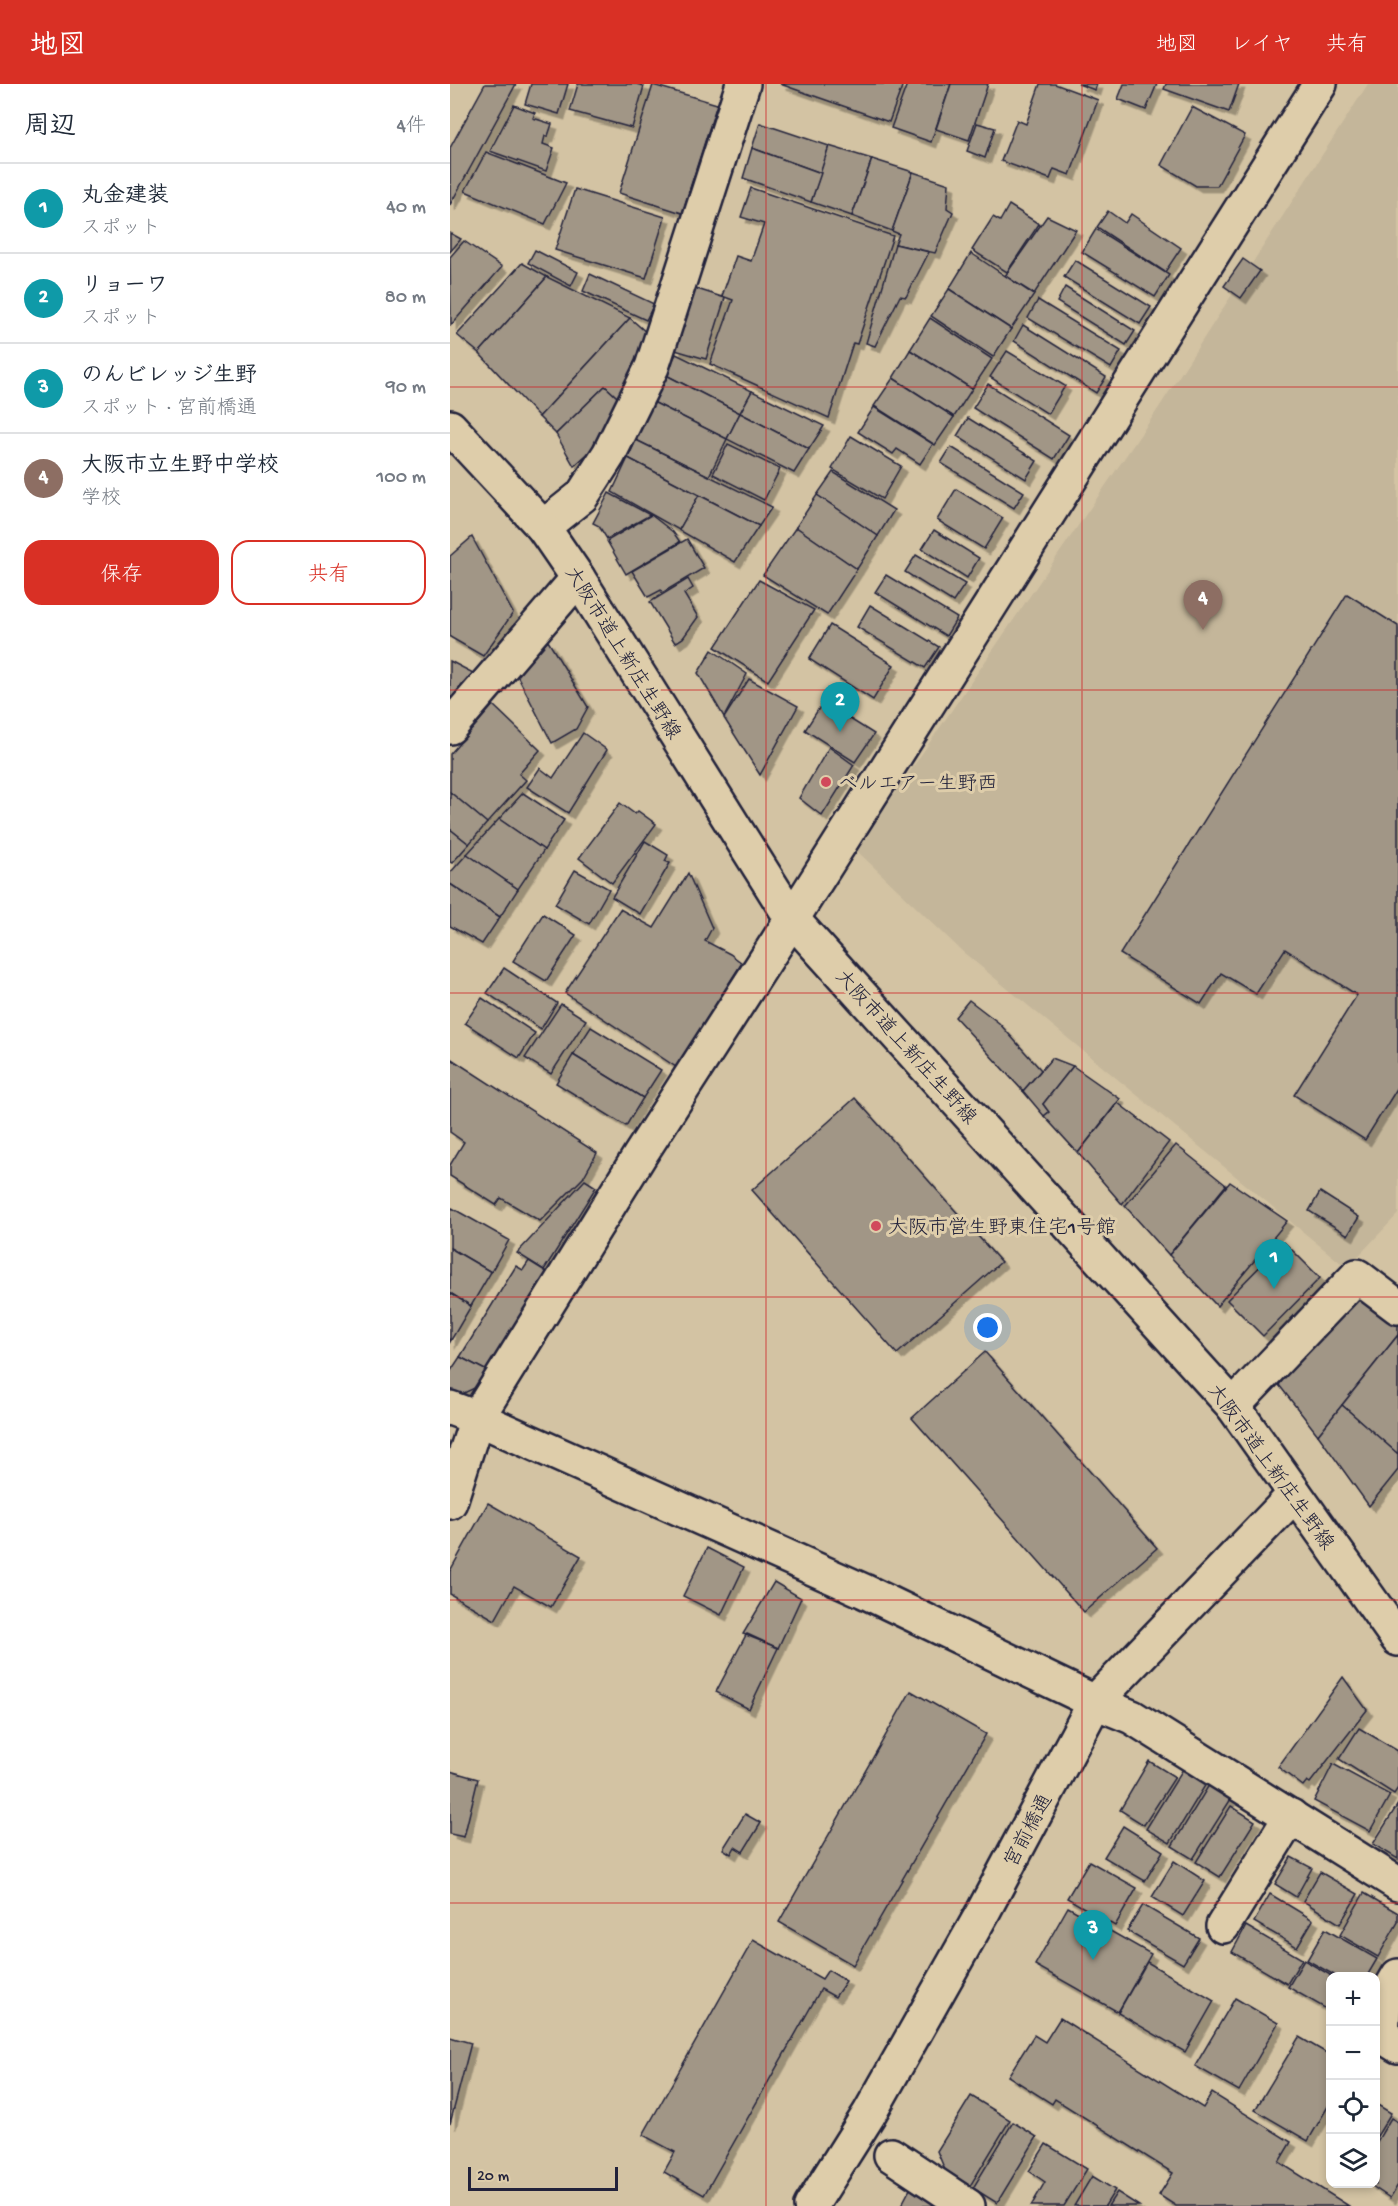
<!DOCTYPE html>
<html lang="ja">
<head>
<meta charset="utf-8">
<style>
  body { margin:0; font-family:"Gochi Hand","Klee One",sans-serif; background:#f6f6f7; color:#1f2937 }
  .controls { position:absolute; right:18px; bottom:18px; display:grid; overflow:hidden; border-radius:12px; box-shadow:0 3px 9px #0003 }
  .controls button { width:54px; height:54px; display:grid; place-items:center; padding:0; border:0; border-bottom:2px solid #e0e1e3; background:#fff; color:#1f2937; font:30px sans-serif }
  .scale { position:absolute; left:18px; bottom:15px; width:150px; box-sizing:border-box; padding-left:6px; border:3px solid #22223b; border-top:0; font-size:16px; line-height:21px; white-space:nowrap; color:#22223b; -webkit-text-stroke:4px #decdaa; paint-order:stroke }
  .you { position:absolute; left:538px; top:1244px; width:21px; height:21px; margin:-15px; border:4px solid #fff; border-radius:50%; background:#1a73e8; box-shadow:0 0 0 9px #1a73e833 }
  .badge { display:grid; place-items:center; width:39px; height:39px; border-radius:50%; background:#d93025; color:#fff; font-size:20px; font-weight:700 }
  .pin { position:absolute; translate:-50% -50px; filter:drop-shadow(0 2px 3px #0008) }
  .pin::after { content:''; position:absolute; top:32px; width:21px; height:18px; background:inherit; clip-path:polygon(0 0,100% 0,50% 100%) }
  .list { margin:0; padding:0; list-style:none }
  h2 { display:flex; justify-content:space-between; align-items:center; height:78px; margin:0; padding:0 24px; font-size:26px }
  h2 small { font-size:20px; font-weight:400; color:#747a83 }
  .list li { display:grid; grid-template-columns:39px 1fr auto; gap:18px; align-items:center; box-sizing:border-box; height:90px; padding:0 24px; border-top:2px solid #e0e1e3 }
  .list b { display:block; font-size:22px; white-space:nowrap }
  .list p { margin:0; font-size:20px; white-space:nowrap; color:#747a83 }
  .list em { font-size:20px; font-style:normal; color:#747a83 }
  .actions { display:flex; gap:12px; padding:18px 24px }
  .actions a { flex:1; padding:14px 0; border:2px solid #d93025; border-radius:18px; text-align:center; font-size:21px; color:#d93025 }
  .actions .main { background:#d93025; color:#fff }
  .icon { flex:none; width:33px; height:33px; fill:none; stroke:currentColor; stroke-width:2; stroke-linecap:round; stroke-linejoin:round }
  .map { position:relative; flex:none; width:948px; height:2122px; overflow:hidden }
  header { display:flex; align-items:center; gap:36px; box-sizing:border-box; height:84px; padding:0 30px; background:#d93025; color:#fff }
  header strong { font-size:28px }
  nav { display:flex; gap:33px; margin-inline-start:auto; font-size:21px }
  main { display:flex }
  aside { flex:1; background:#fff }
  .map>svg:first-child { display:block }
  .built { fill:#c4b69a }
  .building { fill:#a19686; stroke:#22223b; stroke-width:1.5; filter:url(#shadow) }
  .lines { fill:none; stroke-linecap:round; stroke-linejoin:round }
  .street-casing { stroke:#22223b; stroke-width:38 }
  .primary-casing { stroke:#22223b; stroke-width:38 }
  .street { stroke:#decdaa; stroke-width:33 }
  .primary { stroke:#decdaa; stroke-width:33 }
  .grid { fill:none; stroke:#cd2829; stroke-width:1.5; stroke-opacity:0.55 }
  .poi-dot { fill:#d1495b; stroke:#decdaa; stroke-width:2 }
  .labels { text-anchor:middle; stroke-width:6; stroke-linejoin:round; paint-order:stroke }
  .street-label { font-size:20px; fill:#22223b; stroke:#decdaa }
  .poi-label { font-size:20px; fill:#22223b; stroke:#decdaa; text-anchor:start }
</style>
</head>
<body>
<header>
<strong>地図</strong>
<nav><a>地図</a><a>レイヤ</a><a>共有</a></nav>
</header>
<main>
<aside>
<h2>周辺<small>4件</small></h2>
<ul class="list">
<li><span class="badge" style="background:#0f9aa8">1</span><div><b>丸金建装</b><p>スポット</p></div><em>40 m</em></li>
<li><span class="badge" style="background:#0f9aa8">2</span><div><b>リョーワ</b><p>スポット</p></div><em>80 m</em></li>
<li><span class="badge" style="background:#0f9aa8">3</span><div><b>のんビレッジ生野</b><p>スポット · 宮前橋通</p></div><em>90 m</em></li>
<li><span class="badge" style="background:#8d6e63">4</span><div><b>大阪市立生野中学校</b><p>学校</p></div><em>100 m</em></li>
</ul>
<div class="actions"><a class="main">保存</a><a>共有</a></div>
</aside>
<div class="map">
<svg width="948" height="2122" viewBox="0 0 948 2122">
  <defs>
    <filter id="shadow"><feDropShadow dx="5.5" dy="5.5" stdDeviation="0" flood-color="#0004"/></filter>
  </defs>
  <rect width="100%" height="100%" fill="#d3c3a3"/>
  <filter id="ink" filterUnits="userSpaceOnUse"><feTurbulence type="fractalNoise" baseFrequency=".0167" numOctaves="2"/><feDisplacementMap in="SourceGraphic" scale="12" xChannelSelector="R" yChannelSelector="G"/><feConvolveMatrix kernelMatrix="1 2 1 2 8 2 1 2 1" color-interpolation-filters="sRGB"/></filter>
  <g filter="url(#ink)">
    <path class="built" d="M918 0H948V1130L897 1184 513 868 406 766 708 325Z"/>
    <g class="building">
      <path d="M35 0H66L0 121V64Z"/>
      <path d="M81 0H118L109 30 75 20Z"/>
      <path d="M128 0H186L194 2 182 44 120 27Z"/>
      <path d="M330 0H453L439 38Z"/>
      <path d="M457 0H501L481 58 441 44Z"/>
      <path d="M501 0H538L519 56 486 45Z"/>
      <path d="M590 0H605L648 16 620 91 604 85 600 95 551 77 567 36 576 40Z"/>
      <path d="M628 0H647L645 6Z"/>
      <path d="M674 0H707L696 26 668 15Z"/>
      <path d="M716 0H789L779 28 714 5Z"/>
      <path d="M203 1 267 20 232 129 169 109Z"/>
      <path d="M64 21 85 29 83 34 102 40 98 52H95L93 60 104 64 96 87 40 67Z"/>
      <path d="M742 23 795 51 767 102H746L711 81Z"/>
      <path d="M310 39 379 62 371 89 302 64Z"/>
      <path d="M527 39 545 44 535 74 517 67Z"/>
      <path d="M379 62 422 75 402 132 361 118Z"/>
      <path d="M302 64 371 89 361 118 293 94Z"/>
      <path d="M36 68 116 99 95 140 15 107Z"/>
      <path d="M422 75 463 88 442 147 402 132Z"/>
      <path d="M463 88 499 100 497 124 503 128 485 169 445 160 449 150 442 147Z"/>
      <path d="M301 104 443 152 407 260 403 259 379 334 260 280 283 216 272 212 286 172 301 177 314 140 291 133Z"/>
      <path d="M125 105 215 133 196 194 105 166Z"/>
      <path d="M559 121 589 140 557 188 522 166 543 133 550 137Z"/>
      <path d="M658 127 675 139 681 130 731 164 715 188 647 143Z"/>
      <path d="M597 132 626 146 584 210 555 192Z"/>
      <path d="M646 145 719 191 705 213 632 168Z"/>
      <path d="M0 149 11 155 0 168Z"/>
      <path d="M14 157 52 183 1 241 0 173Z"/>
      <path d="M445 160 479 168 456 213 450 212 425 262 416 259Z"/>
      <path d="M85 166 128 188 121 202 78 179Z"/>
      <path d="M521 169 584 211 561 245 499 205Z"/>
      <path d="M793 175 810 187 791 214 774 202Z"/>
      <path d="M625 176 701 223 690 240 614 193Z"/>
      <path d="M72 179 97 193 29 269 7 251Z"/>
      <path d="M140 190 204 220 196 236 133 207Z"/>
      <path d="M97 193 180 234 89 333 29 269Z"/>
      <path d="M615 203 685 247 676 261 607 218Z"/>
      <path d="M244 204 275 214 256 275 225 266Z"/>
      <path d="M499 205 561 245 543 273 481 232Z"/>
      <path d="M588 216 671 267 661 284 578 234Z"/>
      <path d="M180 234 198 250 168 314 155 302 106 350 89 333Z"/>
      <path d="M480 234 542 275 522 305 460 266Z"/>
      <path d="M573 241 656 293 646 309 564 257Z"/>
      <path d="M460 266 522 305 504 333 443 294Z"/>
      <path d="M557 267 615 302 598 330 540 293Z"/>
      <path d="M226 270 302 307 290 329 216 291Z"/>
      <path d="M216 291 290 329 277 355 203 318Z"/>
      <path d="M443 294 504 333 485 361 424 322Z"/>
      <path d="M538 300 619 351 604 375 523 324Z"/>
      <path d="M155 302 168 314 146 362 124 382 106 350Z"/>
      <path d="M302 307 374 342 359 365 290 329Z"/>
      <path d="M203 318 277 355 259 392 186 356Z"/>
      <path d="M424 323 483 360 470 380 447 365 443 370 408 348Z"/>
      <path d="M290 329 359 365 344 389 277 355Z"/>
      <path d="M518 334 587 377 576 395 507 352Z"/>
      <path d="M401 352 451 382 432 415 382 385Z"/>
      <path d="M186 356 259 392 322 423 309 442 178 374Z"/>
      <path d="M278 360 330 385 314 416 263 390Z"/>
      <path d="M501 363 574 408 564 424 491 379Z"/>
      <path d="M178 374 249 411 229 446 162 408Z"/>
      <path d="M383 388 444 426 428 452 367 411Z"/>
      <path d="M506 405 553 434 534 465 487 436Z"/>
      <path d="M159 409 200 431 157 455 149 442 143 439Z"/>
      <path d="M249 411 309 442 285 478 229 446Z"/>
      <path d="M367 411 428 452 407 485 346 443Z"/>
      <path d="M201 431 223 448 230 458 176 490 157 457Z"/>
      <path d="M346 443 407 485 377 531 313 491Z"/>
      <path d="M484 446 529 474 517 494 472 465Z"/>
      <path d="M22 453 63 529 33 572 0 553V472Z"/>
      <path d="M237 455 254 484 212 509 211 506 198 513 182 487Z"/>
      <path d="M466 471 515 500 503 518 455 488Z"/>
      <path d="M436 491 507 534 496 552 425 508Z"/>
      <path d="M238 495 243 504 234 510 248 533 233 554 225 559 200 518Z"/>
      <path d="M309 496 364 526 318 597 265 563Z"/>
      <path d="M897 510 948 542V1003L915 1056 844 1011 907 911 835 865 806 910 771 889 751 920 670 870Z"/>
      <path d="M420 521 489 563 475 584 407 543Z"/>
      <path d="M380 541 444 581 423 616 359 575Z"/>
      <path d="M98 557 138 623 126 645 102 659 67 591Z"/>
      <path d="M262 566 297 590 274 633 248 589Z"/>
      <path d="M0 577 25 590 2 617 0 615Z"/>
      <path d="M299 595 348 622 310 691 274 634Z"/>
      <path d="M373 618 424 650 405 678 355 646Z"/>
      <path d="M43 621 90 666 69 690 76 696 37 739 0 708V670Z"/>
      <path d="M133 649 157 666 118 729 77 703 90 684 103 694Z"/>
      <path d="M379 663 404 681 372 732 349 714Z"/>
      <path d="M0 708 37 739 19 760 0 745Z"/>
      <path d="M73 709 114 736 94 766 49 735Z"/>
      <path d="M170 719 185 730 188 727 206 740 162 799 129 774Z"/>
      <path d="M49 735 94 766 68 805 17 770Z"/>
      <path d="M0 745 19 760 2 779 0 778Z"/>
      <path d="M195 757 218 771 215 777 220 779 190 830 162 813Z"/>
      <path d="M17 770 68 805 50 833 0 800V789Z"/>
      <path d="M125 786 159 805 139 840 105 820Z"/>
      <path d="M238 789 262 844 255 857 280 870 292 879 226 983 115 909 170 825 204 844Z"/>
      <path d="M0 800 50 833 32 860 0 842Z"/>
      <path d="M93 830 126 851 96 897 63 877Z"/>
      <path d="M54 884 107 919 91 945 37 909Z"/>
      <path d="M32 914 85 949 69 974 15 939Z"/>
      <path d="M519 916 549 939 591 986 573 1007 505 933Z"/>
      <path d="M111 920 136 936 101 990 75 974Z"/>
      <path d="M141 943 211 986 193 1014 123 971Z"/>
      <path d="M123 971 193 1014 176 1042 106 999Z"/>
      <path d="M0 974 147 1069 133 1094 90 1137 51 1114 46 1121 0 1092V1081L14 1058 0 1048Z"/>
      <path d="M602 974 623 982 593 1020 599 1028 594 1032 573 1007Z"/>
      <path d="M623 982 670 1015 628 1069 594 1032 599 1028 593 1020Z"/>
      <path d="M405 1014 551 1178 447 1270 302 1106Z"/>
      <path d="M668 1019 719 1058 672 1120 628 1069Z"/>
      <path d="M726 1061 776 1101 719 1171 675 1122Z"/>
      <path d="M135 1096 146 1103 94 1186 67 1169Z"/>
      <path d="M780 1098 837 1137 767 1222 719 1171Z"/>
      <path d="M870 1108 909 1133 898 1151 859 1127Z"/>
      <path d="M2 1124 59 1156 41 1188 0 1164V1128Z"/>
      <path d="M834 1158 870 1194 813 1252 777 1216Z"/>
      <path d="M0 1164 41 1188 21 1222 0 1209Z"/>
      <path d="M79 1177 100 1190 39 1288 10 1273 66 1182 73 1186Z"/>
      <path d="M903 1201 948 1238V1251L868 1351 829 1301Z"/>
      <path d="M0 1209 21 1222 0 1258Z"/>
      <path d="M948 1251V1370L892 1321Z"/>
      <path d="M535 1268 707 1464 634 1528 462 1334Z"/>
      <path d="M10 1273 39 1288 31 1301 12 1310 0 1306V1288Z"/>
      <path d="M892 1321 948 1370V1386L919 1422 868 1351Z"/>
      <path d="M38 1419 131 1472 101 1523 64 1502 45 1536 0 1510V1487Z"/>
      <path d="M257 1464 294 1483 271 1531 233 1512Z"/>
      <path d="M324 1498 351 1514 328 1564 297 1550 296 1551 293 1550Z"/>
      <path d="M296 1551 328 1564 299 1625 266 1608Z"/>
      <path d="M893 1593 917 1626 860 1699 857 1697 853 1702 828 1683Z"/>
      <path d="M461 1607 536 1650 403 1881 329 1838Z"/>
      <path d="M909 1644 948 1667V1704L944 1710 889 1675Z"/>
      <path d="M699 1677 725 1693 694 1741 670 1726Z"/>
      <path d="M883 1680 940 1711 920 1747 864 1717Z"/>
      <path d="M733 1685 756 1700 720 1759 696 1745Z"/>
      <path d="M0 1687 28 1695 14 1753 0 1750Z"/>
      <path d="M759 1701 781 1715 743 1775 722 1762Z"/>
      <path d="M948 1720V1775L923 1760Z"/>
      <path d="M781 1722 805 1737 770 1793 746 1778Z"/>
      <path d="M295 1730 311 1739 293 1768 285 1763 281 1770 273 1765Z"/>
      <path d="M673 1742 713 1767 695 1797 654 1773Z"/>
      <path d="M841 1773 862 1784 846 1813 825 1800Z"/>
      <path d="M639 1777 687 1804 665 1842 617 1814Z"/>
      <path d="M724 1777 755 1797 733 1832 702 1813Z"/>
      <path d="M870 1788 908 1810 890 1840 853 1817Z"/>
      <path d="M914 1809 948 1829V1838L928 1873 890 1851Z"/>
      <path d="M820 1810 863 1836 847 1863 804 1838Z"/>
      <path d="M693 1821 749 1854 733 1880 677 1847Z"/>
      <path d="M618 1823 701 1870 668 1928 585 1881Z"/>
      <path d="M796 1842 852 1875 837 1900 782 1868Z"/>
      <path d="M875 1845 927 1875 917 1892H886L857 1876Z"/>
      <path d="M303 1856 372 1895 378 1886 396 1897 385 1913 371 1905 254 2111 214 2088 225 2068 193 2051Z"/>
      <path d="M854 1876 882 1892H880V1927L838 1903Z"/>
      <path d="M697 1878 764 1917 735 1968 668 1929Z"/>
      <path d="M785 1914 828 1939 789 2007 745 1982Z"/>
      <path d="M610 1934 753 2024 762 2009 841 2058 829 2078 899 2122H726L709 2111 723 2089 605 2015 602 2020 558 1992 584 1951 595 1958Z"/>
      <path d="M0 1953 21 1959 0 2040Z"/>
      <path d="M849 1953 880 1971V2019L858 2057 805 2026Z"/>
      <path d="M521 2012 560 2036 520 2102 495 2086 487 2067Z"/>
      <path d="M926 2020 941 2029 926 2054Z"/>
      <path d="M941 2034 948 2038V2101L940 2114 919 2100H926V2059Z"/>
      <path d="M563 2038 587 2053 547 2119 523 2104Z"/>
      <path d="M596 2060 637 2085 614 2122H581L595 2098 579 2087Z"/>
      <path d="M642 2092 665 2106 655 2122H624Z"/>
      <path d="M460 2105 489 2122H451Z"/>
      <path d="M667 2108 689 2122H658Z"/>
    </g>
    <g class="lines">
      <defs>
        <g id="street">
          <path d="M93 443 132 412 159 370 202 283 293 0"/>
          <path d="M0 643 128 494"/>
          <path d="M783 1322 907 1192 948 1223"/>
          <path d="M0 1324 27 1334 414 1507 645 1618 682 1633 948 1800"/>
          <path d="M0 1418 27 1334 190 1071 342 835 870 0"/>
          <path d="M773 1842 841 1732"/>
          <path d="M948 1892 934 1916 932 1952 948 1962"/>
          <path d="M441 2071 518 2122"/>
          <path d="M361 2122 419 2030 533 1828 645 1618 845 1410"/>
        </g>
        <path id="primary" d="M0 343 93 443 128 494 342 835 783 1322 948 1555"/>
      </defs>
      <use href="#street" class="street-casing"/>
      <use href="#primary" class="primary-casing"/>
      <use href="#street" class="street"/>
      <use href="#primary" class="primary"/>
    </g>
  </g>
  <path class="grid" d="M316 0V2122M632 0V2122M0 303H948M0 606H948M0 909H948M0 1213H948M0 1516H948M0 1819H948"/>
  <g class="poi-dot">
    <circle cx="376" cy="698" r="6"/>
    <circle cx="426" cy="1142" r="6"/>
  </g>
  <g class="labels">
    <g class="street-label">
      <text transform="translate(174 568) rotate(58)" y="7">大阪市道上新庄生野線</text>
      <text transform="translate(457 962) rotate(48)" y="7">大阪市道上新庄生野線</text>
      <text transform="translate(822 1382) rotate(54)" y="7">大阪市道上新庄生野線</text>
      <text transform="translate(577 1746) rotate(-62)" y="7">宮前橋通</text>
    </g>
    <g class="poi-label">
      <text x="388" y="705">ベルエアー生野西</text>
      <text x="438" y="1149">大阪市営生野東住宅1号館</text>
    </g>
  </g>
</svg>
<div class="controls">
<button>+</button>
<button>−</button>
<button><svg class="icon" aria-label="locate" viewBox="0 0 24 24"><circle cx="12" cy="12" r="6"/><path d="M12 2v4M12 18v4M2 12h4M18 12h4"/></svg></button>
<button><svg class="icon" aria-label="layers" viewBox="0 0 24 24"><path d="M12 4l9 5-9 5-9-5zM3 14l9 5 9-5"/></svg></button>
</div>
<div class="scale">20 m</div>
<div class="you"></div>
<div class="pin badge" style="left:824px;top:1205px;background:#0f9aa8">1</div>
<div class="pin badge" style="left:390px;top:648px;background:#0f9aa8">2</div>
<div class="pin badge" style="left:643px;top:1876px;background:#0f9aa8">3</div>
<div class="pin badge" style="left:753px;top:546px;background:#8d6e63">4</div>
</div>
</main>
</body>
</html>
